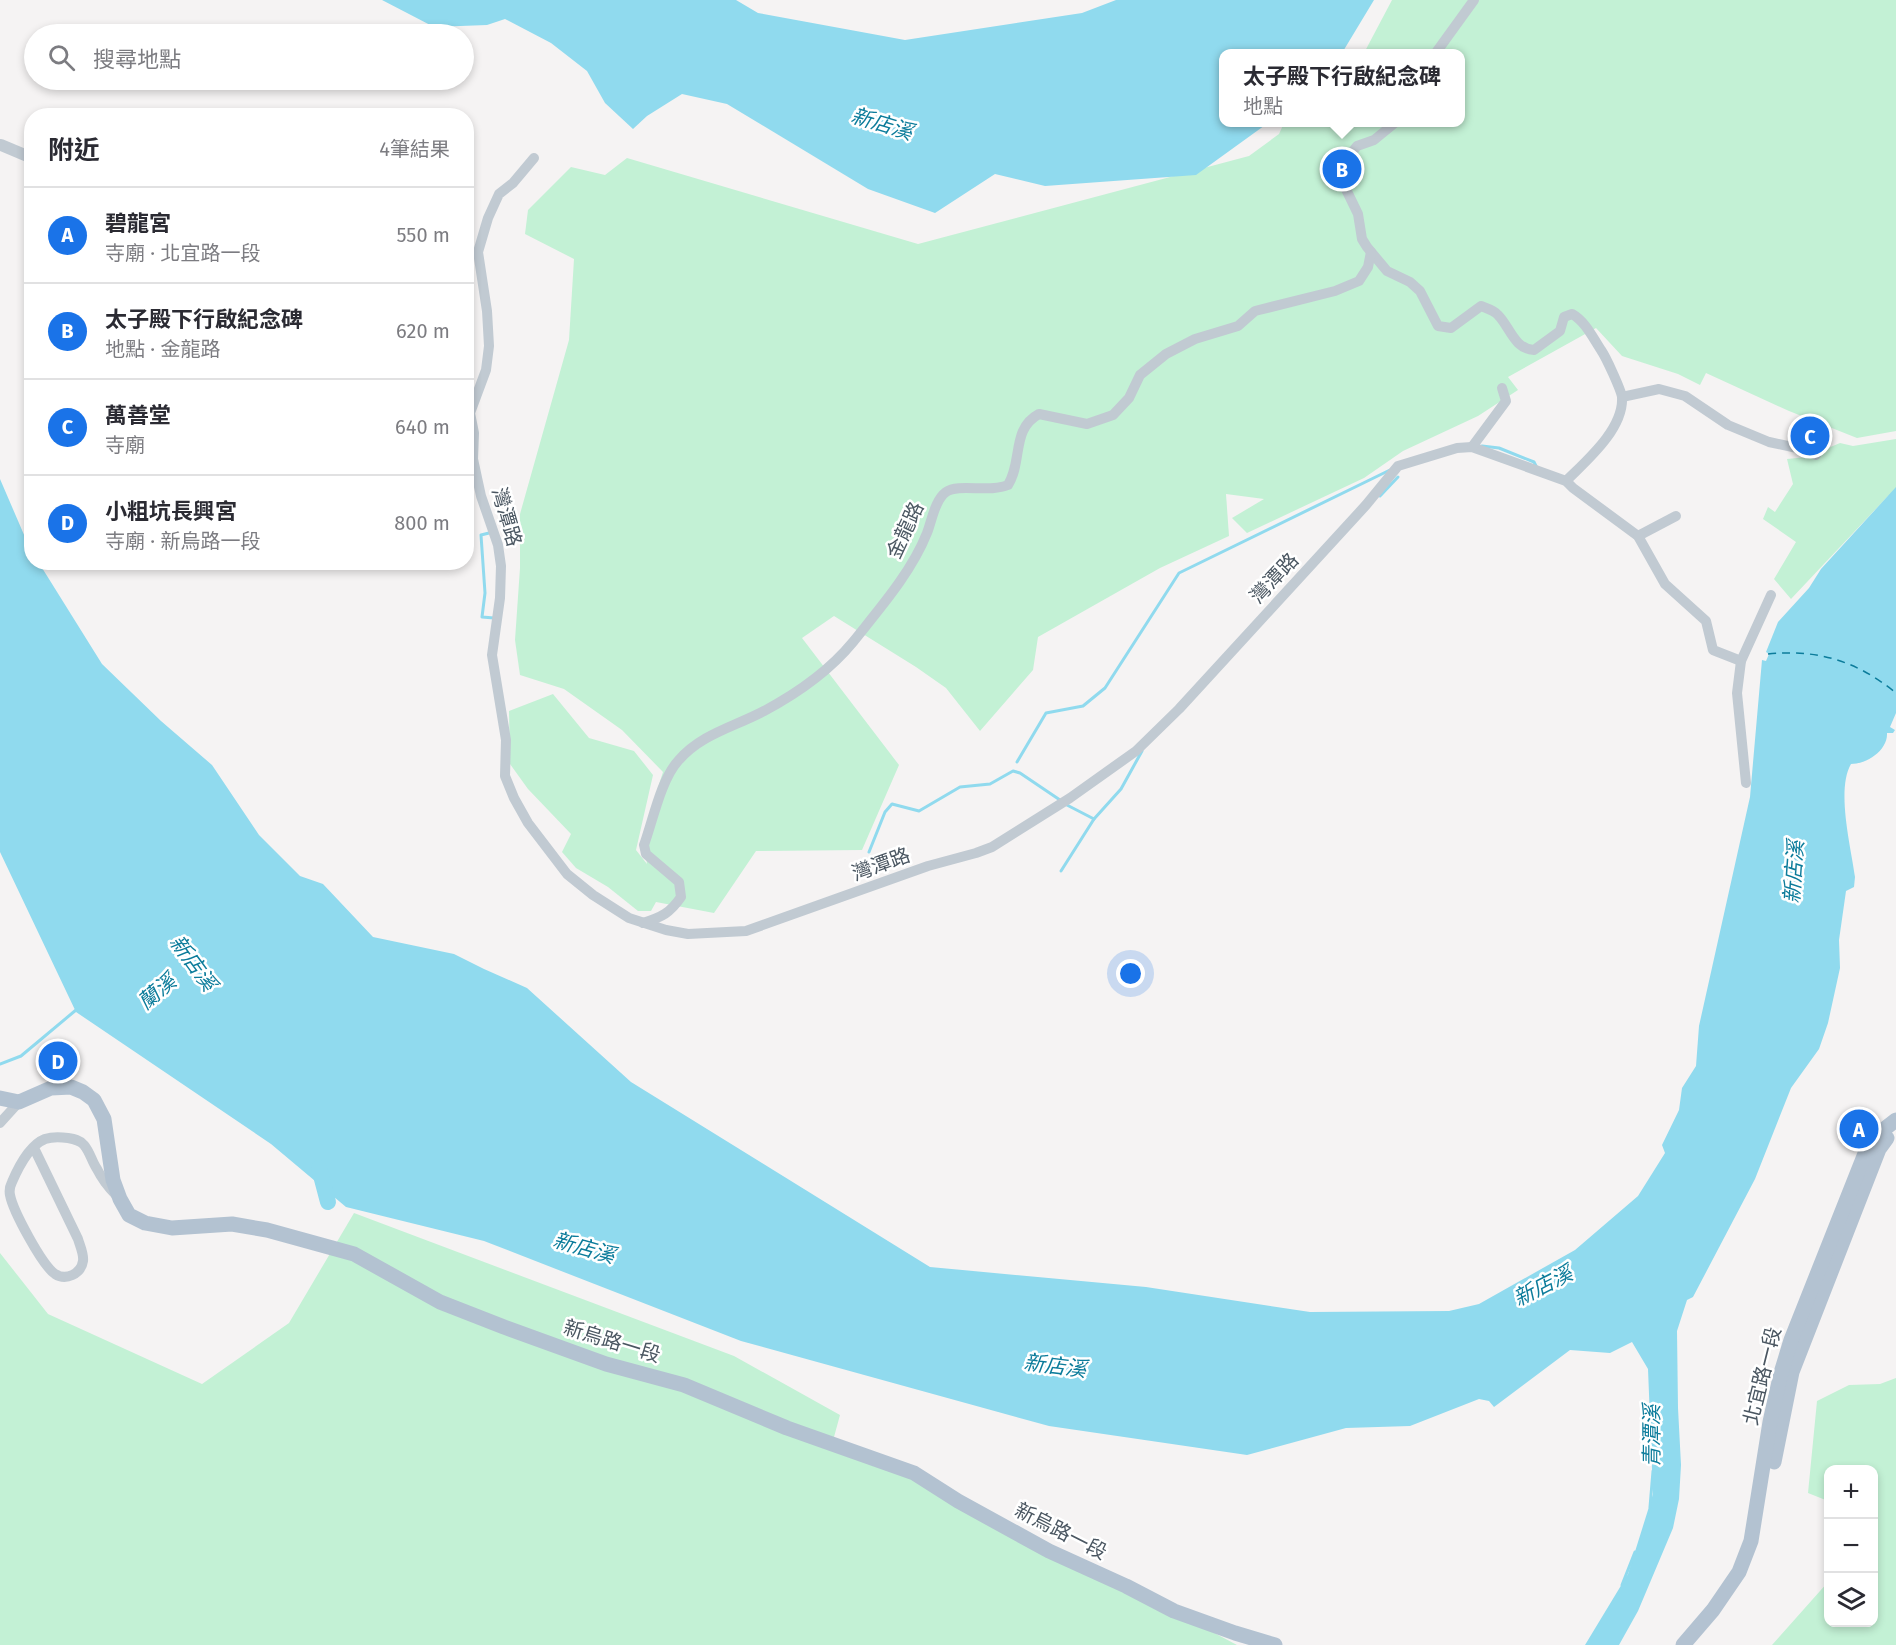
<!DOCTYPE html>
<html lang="zh-TW">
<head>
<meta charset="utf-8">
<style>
  body { margin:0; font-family:"Fira Sans","Noto Sans TC",sans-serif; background:#f7f7f7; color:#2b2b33 }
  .controls { position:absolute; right:18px; bottom:18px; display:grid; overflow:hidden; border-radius:12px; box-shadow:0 3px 9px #0003 }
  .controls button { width:54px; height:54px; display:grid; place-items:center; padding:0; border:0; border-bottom:2px solid #e1e1e2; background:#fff; color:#2b2b33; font:30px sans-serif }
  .you { position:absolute; left:1131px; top:974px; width:21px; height:21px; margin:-15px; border:4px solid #fff; border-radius:50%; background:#1a73e8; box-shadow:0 0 0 9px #1a73e833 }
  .badge { display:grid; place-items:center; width:39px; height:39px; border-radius:50%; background:#1a73e8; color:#fff; font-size:20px; font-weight:700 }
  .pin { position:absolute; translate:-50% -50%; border:3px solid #fff; box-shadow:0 2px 6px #0006 }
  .popup { position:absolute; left:1219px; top:49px; width:246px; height:78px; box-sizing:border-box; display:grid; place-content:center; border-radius:12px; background:#fff; filter:drop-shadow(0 2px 4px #0005); font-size:20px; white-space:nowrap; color:#7c7c81 }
  .popup b { font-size:22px; color:#2b2b33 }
  .popup::after { content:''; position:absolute; left:50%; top:100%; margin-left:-12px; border:12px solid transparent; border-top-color:#fff }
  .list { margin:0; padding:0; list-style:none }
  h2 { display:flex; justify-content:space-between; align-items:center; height:78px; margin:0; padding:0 24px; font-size:26px }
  h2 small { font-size:20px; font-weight:400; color:#7c7c81 }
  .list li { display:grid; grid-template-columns:39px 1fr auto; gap:18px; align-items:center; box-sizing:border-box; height:96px; padding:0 24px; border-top:2px solid #e1e1e2 }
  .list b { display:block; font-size:22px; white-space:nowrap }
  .list p { margin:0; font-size:20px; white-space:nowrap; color:#7c7c81 }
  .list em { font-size:20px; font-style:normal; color:#7c7c81 }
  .icon { flex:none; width:33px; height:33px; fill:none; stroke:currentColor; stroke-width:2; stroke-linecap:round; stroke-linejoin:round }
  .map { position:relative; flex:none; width:1896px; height:1645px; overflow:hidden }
  .search { position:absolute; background:#fff; box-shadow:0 3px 9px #0003; left:24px; top:24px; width:450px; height:66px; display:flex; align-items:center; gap:15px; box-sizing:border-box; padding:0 21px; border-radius:33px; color:#7c7c81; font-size:22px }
  .panel { position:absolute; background:#fff; box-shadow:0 3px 9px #0003; left:24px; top:108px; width:450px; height:462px; border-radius:24px }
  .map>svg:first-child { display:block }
  .green { fill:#c3f1d5 }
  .water { fill:#90daee }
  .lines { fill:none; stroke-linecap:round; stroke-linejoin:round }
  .stream { stroke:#90daee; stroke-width:3 }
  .river { stroke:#90daee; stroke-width:16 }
  .ferry { stroke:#0c7c9b; stroke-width:1.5; stroke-dasharray:8 6; stroke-linecap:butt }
  .minor { stroke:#c1cad2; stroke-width:10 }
  .tertiary { stroke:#c1cad2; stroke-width:12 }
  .primary { stroke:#b3c2d1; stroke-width:15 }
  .labels { text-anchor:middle; stroke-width:5; stroke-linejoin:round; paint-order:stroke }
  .street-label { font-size:20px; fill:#4a5661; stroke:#fff }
  .water-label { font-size:21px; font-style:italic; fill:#0c7c9b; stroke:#fff }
</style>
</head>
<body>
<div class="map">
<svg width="1896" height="1645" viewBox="0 0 1896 1645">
  <rect width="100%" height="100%" fill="#f5f3f3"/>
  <g class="green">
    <path d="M1392 0H1896V431L1857 438 1789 411 1706 373 1700 385 1678 374 1622 356 1596 328 1508 377 1518 390 1478 416 1403 451 1364 478 1247 533 1232 518 1264 499 1226 494 1229 536 1160 568 1038 637 1033 670 980 731 946 688 916 667 834 616 802 638 899 765 862 850 756 851 714 913 656 902 651 911H638L608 887 576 868 562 852 571 834 528 789 510 764 509 711 553 694 589 738 634 751 653 775 636 850 647 864 643 834 663 772 622 730 564 689 520 675 515 640 520 568V514L569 340 574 259 525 234 528 210 571 167 605 175 627 158 918 244 1249 156 1279 134 1284 123 1460 122V54L1364 53Z"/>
    <path d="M1896 439V493L1888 496 1791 599 1774 579 1796 542 1763 519 1768 507 1775 512 1793 484 1787 459 1807 457 1840 443 1853 446Z"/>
    <path d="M354 1213 734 1356 840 1415 831 1448 922 1478 1237 1645H0V1253L48 1314 202 1384 289 1323Z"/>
    <path d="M1896 1378V1645H1772L1828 1582V1622H1874V1470H1828V1501L1808 1493 1817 1401 1849 1385 1880 1384Z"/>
  </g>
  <g class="water">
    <path d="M382 0H736L758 13 905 40 1082 13 1116 0H1374L1342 53 1224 54V122L1268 123 1196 175 1045 186 995 174 935 213 868 189 727 104 682 94 647 116 633 129 605 103 587 71 551 43 505 19 487 25 434 27Z"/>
    <path d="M0 479 31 551 32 562 39 563 102 664 161 721 212 765 259 835 300 876 323 884 373 937 454 954 484 969 527 988 631 1082 930 1267 1146 1287 1310 1312 1449 1311 1479 1304 1575 1250 1638 1196 1665 1153 1662 1145 1679 1110 1682 1088 1696 1066 1699 1026 1750 797 1762 660 1766 661 1769 654 1766 652 1778 622 1809 588 1821 569 1896 487V713L1890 727 1895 730 1893 733H1887C1888 750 1867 764 1851 764 1836 790 1851 847 1855 877L1854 887 1846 891 1839 940 1840 968 1828 1023 1819 1049 1791 1088 1755 1179 1693 1297 1687 1300 1677 1331 1678 1408 1681 1465 1679 1499 1673 1528 1638 1611 1619 1645H1585L1628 1574 1653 1494 1648 1369 1632 1342 1610 1353 1570 1350 1494 1407 1489 1401 1479 1399 1410 1426 1346 1428 1247 1455 1049 1426 741 1341 484 1241 346 1207 271 1144 76 1012 0 852Z"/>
  </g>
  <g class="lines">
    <g class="stream">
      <path d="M1482 446 1499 448 1534 462 1536 466"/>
      <path d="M1380 496 1398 477"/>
      <path d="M489 533 481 535 485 593 482 617 494 618"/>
      <path d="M1017 762 1046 713 1083 706 1105 688 1179 573 1390 470"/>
      <path d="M1065 804 1094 819"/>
      <path d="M869 852 885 812 892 804 919 811 960 787 990 784 1013 771 1020 773 1060 800"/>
      <path d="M1061 871 1094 819 1121 789 1142 751"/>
      <path d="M0 1064 21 1056 76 1010"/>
      <path d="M1650 1507 1653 1471"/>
      <path d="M1622 1585 1635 1552"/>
    </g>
    <path class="river" d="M319 1168 328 1202"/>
    <path class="ferry" d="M1768 654C1818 649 1857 661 1896 693"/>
    <g class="minor">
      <path d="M1435 54 1474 0"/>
      <path d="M1396 122 1374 140 1357 146 1344 163 1341 172 1342 181 1358 214 1362 239 1367 247 1387 271 1410 282 1420 291 1438 326 1451 328 1481 306C1486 308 1494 310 1498 315 1510 327 1514 349 1534 350L1560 331 1564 317 1572 314C1585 321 1593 338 1601 350 1606 357 1621 390 1622 397 1624 429 1586 461 1566 481"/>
      <path d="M534 158 513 183 499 194 488 218 478 252 487 311 489 346 486 370 470 413 474 433 473 459 481 496 498 545 501 566 500 598 492 655 506 740 505 776 514 798 528 823 567 874 593 895 629 918 666 930 688 934 746 931 928 866 976 853 992 847 1070 798 1136 751 1179 709 1366 505 1398 466 1457 448 1472 447 1566 481 1573 488 1638 536 1665 584 1706 621 1713 650 1741 661"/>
      <path d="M1622 397 1659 389 1685 396 1728 425 1769 442 1811 451 1816 455"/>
      <path d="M1472 447 1506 401 1502 388"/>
      <path d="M1638 536 1676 516"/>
      <path d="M1746 783 1737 693 1741 661 1771 595"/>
      <path d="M643 923C662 917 670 913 681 897L679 882 646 854 644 845C653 820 661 780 678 761 701 734 734 727 764 711 796 694 830 670 853 642 880 608 911 573 927 533 932 520 935 500 946 492 959 483 989 493 1008 485 1023 461 1011 429 1039 414L1087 424 1113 415 1129 398 1140 375 1166 354 1195 339 1238 326 1255 311 1335 291 1359 281 1368 267 1371 252"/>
      <path d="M0 1123 19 1102"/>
      <path d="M34 1148 78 1239C80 1246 84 1254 83 1261 81 1274 66 1281 55 1274 42 1265 13 1211 10 1195 9 1190 10 1186 12 1182 18 1168 30 1145 45 1139 51 1137 61 1137 68 1138 74 1139 80 1140 84 1145 90 1152 92 1162 97 1169 102 1179 108 1187 116 1195"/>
    </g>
    <path class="tertiary" d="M1 145 32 158"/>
    <g class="primary">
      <path d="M0 1098 19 1102 51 1088 71 1087 83 1092 94 1100 104 1119 113 1180 120 1199 129 1215 145 1223 172 1228 232 1224 267 1230 354 1254 440 1302 504 1327 606 1364 684 1385 787 1428 914 1473 958 1501 1049 1551 1126 1586 1174 1611 1235 1633 1275 1645"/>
      <path d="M1774 1462 1792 1372 1879 1149 1887 1138"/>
      <path d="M1683 1645 1713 1610 1739 1572 1751 1541 1770 1422 1781 1373 1791 1340 1866 1151 1878 1134 1896 1120"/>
    </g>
  </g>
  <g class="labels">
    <g class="street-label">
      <text transform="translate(507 517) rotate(74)" y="7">灣潭路</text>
      <text transform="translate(905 530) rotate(-65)" y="7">金龍路</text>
      <text transform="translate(1274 578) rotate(-47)" y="7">灣潭路</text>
      <text transform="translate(881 864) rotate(-20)" y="7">灣潭路</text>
      <text transform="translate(612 1341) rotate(17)" y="7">新烏路一段</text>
      <text transform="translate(1762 1376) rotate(-76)" y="7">北宜路一段</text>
      <text transform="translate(1061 1531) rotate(27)" y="7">新烏路一段</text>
    </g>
    <g class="water-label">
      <text transform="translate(882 124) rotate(17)" y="7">新店溪</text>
      <text transform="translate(1794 872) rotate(-86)" y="7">新店溪</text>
      <text transform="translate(193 963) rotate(54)" y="7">新店溪</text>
      <text transform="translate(157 992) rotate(-40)" y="7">蘭溪</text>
      <text transform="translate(584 1248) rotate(16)" y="7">新店溪</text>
      <text transform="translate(1543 1286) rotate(-27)" y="7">新店溪</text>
      <text transform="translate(1055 1366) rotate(7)" y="7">新店溪</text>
      <text transform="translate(1652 1436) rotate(-90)" y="7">青潭溪</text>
    </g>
  </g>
</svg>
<div class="controls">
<button>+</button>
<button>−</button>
<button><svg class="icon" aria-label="layers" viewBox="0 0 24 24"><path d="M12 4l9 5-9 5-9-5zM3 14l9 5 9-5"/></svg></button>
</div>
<div class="you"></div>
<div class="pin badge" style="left:1859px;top:1129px">A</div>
<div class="pin badge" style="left:1342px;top:169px">B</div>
<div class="popup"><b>太子殿下行啟紀念碑</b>地點</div>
<div class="pin badge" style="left:1810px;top:436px">C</div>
<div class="pin badge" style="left:58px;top:1061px">D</div>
<div class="search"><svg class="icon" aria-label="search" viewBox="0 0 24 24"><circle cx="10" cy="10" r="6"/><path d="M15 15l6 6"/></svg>搜尋地點</div>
<section class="panel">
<h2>附近<small>4筆結果</small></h2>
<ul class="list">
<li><span class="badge">A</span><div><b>碧龍宮</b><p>寺廟 · 北宜路一段</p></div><em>550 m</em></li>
<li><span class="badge">B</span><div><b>太子殿下行啟紀念碑</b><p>地點 · 金龍路</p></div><em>620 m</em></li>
<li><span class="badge">C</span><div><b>萬善堂</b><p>寺廟</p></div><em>640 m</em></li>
<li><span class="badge">D</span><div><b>小粗坑長興宮</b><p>寺廟 · 新烏路一段</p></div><em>800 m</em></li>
</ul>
</section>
</div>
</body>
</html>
